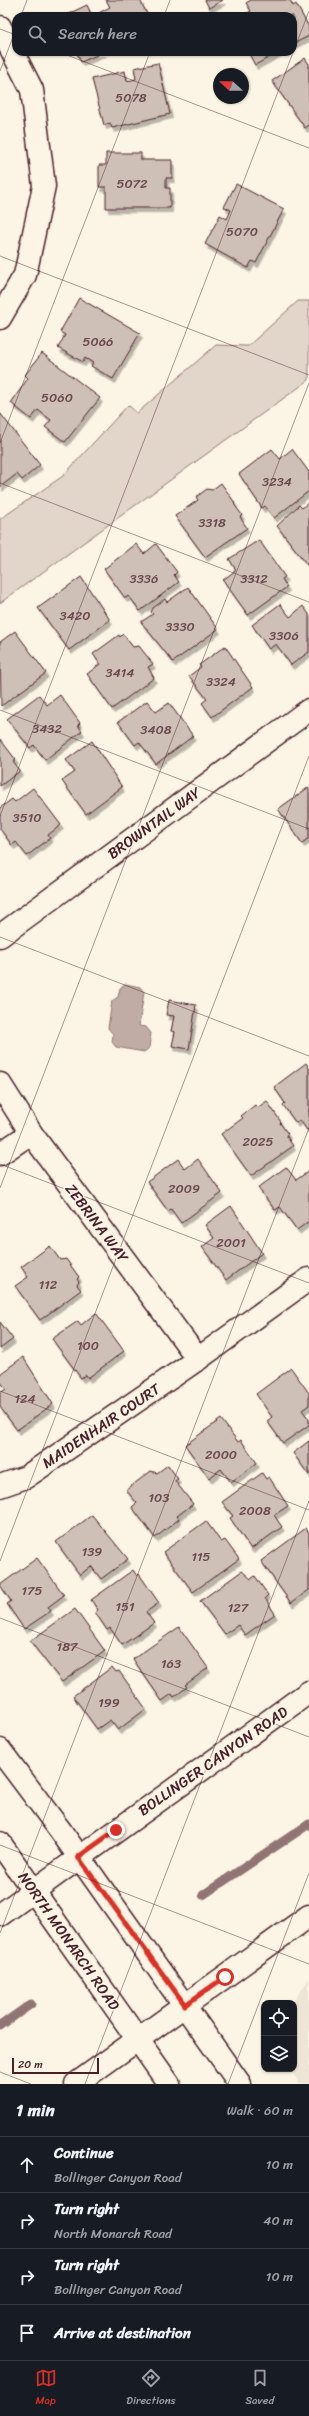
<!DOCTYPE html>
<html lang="en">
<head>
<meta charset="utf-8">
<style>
  body { margin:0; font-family:Sriracha,sans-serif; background:#242831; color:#f1f3f6 }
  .controls { position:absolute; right:12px; bottom:12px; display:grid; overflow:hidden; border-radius:8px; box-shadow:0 1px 3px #0004 }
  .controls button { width:36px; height:36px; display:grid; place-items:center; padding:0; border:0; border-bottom:1px solid #363941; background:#171b24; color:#f1f3f6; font:20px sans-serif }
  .compass { position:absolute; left:213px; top:68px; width:36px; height:36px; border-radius:50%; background:#171b24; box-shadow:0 1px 3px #0004; rotate:291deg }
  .scale { position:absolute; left:12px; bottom:10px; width:87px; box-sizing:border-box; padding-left:4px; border:2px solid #4a1f2b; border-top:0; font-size:11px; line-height:14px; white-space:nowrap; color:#4a1f2b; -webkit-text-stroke:3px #fcf5e5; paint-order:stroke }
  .stop { position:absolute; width:12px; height:12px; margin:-9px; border:3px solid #d93025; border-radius:50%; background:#fff }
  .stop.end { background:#d93025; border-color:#fff; box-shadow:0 1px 4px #0008 }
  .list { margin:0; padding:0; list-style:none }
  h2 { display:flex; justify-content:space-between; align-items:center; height:52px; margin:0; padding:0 16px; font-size:17px }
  h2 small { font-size:13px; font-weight:400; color:#9ea1a6 }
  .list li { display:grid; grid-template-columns:26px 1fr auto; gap:12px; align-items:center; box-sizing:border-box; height:56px; padding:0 16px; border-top:1px solid #363941 }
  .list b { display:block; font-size:15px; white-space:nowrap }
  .list p { margin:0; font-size:13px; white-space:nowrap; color:#9ea1a6 }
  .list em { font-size:13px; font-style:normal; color:#9ea1a6 }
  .icon { flex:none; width:22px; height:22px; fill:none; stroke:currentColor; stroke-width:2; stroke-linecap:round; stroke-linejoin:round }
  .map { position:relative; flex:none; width:309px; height:2084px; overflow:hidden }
  .search { position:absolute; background:#171b24; box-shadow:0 1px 3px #0004; left:12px; right:12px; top:12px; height:44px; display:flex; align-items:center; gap:10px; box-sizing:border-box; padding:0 14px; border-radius:12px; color:#9ea1a6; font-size:15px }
  .sheet { height:276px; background:#171b24 }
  nav { display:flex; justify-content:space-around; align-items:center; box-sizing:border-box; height:56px; border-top:1px solid #363941; background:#171b24; font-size:11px; color:#9ea1a6 }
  nav a { display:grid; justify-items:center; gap:2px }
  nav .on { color:#d93025 }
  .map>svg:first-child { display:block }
  .built { fill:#eee5d7 }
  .green { fill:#e2d5ca; stroke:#967a7a }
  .water { fill:#c0aca5; stroke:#917474 }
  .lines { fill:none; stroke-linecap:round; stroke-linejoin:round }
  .stream { stroke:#917474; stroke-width:9 }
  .building { fill:#cfc0b7; stroke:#4a1f2b; filter:url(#shadow) }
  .street-casing { stroke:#4a1f2b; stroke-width:25 }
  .secondary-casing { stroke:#4a1f2b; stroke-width:25 }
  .street { stroke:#fcf5e5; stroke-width:22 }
  .secondary { stroke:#fcf5e5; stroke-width:22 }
  .route { stroke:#d93025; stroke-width:5 }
  .ticks { fill:none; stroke:#4a1f2b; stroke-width:1; stroke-opacity:0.45 }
  .labels { text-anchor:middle; stroke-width:3; stroke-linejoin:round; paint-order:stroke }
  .number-label { font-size:13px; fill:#6b474e }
  .street-label { font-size:15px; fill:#4a1f2b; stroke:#fcf5e5 }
</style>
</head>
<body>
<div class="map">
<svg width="309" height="2084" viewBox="0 0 309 2084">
  <defs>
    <filter id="shadow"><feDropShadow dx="2.5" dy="4.5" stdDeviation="0" flood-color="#0004"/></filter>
  </defs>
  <rect width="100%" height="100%" fill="#fcf5e5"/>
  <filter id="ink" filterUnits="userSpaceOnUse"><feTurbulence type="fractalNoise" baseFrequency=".025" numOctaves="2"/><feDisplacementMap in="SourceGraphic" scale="8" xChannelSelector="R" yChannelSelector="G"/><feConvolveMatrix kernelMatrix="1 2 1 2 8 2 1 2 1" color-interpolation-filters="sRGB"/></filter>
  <g filter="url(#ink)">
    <path class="built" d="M309 1979V2084H299L291 2069H294V2003H292Z"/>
    <path class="green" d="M298 301H309V380L0 603V519L63 476 128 405 137 413 216 345 248 346Z"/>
    <path class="water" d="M126 984 140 987 144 992 139 1026 146 1027 151 1033 149 1048 144 1052 116 1047 112 1042 113 1034 108 1028 112 1001 118 997 120 988Z"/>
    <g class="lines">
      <g class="stream">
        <path d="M203 1895 309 1824"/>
        <path d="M0 2026 31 2004"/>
      </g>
    </g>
    <g class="building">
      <path d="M106 0H140L148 16H93L110 7Z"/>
      <path d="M205 0H223L209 8Z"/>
      <path d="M251 0H290L293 6 296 4 309 27V36L293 44V16H242L251 11 246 3Z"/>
      <path d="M87 5 92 16H64Z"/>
      <path d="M76 52H104L81 62Z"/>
      <path d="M248 52H279L255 65Z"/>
      <path d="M305 58 309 64V125L305 128 272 81Z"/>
      <path d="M158 63 170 114 112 128 110 123 104 125 92 79 125 71 127 81 136 79 134 68Z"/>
      <path d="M106 153H141V160H172V178H166V188H170V208H106V187H99V165H106Z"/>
      <path d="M236 184 284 209 256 263 252 261 248 268 205 244 220 215 227 219 231 210 224 207Z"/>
      <path d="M79 298 140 333 113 379 91 366 93 363 85 358 83 362 58 348 65 335 60 332Z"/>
      <path d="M42 353 100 398 65 442 45 427 51 420 38 410 31 419 11 403 28 378 25 375Z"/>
      <path d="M0 413 40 465 22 480 17 474 0 487Z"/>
      <path d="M272 449 280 459 292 449 309 472V491L274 518 265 506 262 508 239 474Z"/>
      <path d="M221 483 235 503 234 504 242 515 240 517 247 528 205 557 175 516 198 500 196 497 207 489 212 490Z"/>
      <path d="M309 502V567L277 526 299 505 302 508Z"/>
      <path d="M259 540 285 577 282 579 287 587 248 615 223 580 236 570 229 559Z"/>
      <path d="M136 544 144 554 156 544 177 572 174 575 179 582 140 611 129 596 125 598 104 569Z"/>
      <path d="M81 577 110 620 69 650 38 608Z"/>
      <path d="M188 587 218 629 173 662 141 622 153 614 151 612 153 608 165 599 167 602Z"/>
      <path d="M280 604 290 617 303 606 309 614V652L291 665 276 644 269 649 252 625Z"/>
      <path d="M15 631 46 673 1 706 0 642Z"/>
      <path d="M123 634 133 647 139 646 153 664 148 667 154 678 112 709 87 674 100 664 93 654 119 635 120 637Z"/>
      <path d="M225 646 253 687 212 717 202 703 207 699 189 676 201 667 199 665Z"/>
      <path d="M39 695 47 705 60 695 80 723 78 725 82 731 45 760 34 745 30 748 7 719Z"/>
      <path d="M147 701 156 712 169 703 193 736 156 764 139 742 135 745 118 722Z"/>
      <path d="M0 739 16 760 13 762 20 771 0 786Z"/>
      <path d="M92 741 122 787 86 814 62 781 75 772 66 760Z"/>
      <path d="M309 787V838L302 843 278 809Z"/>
      <path d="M33 788 61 825 48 835 50 838 27 856 16 842 12 845 0 829V808L12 799 15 802Z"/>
      <path d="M169 1000 196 1005 189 1049 172 1046 175 1032 171 1031 174 1016 166 1015Z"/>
      <path d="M306 1063 309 1068V1129L307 1130 300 1120 296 1123 283 1105 285 1103 274 1087Z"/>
      <path d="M267 1101 281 1122 280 1123 288 1134 286 1135 293 1146 251 1176 221 1134 243 1118 241 1116 255 1105 257 1108Z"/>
      <path d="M178 1159 185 1169 198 1159 222 1193 181 1223 171 1209 168 1211 147 1182Z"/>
      <path d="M286 1167 296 1180 309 1171V1221L297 1230 280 1207 275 1210 258 1188Z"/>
      <path d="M231 1206 262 1253 226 1280 202 1247 214 1238 205 1225Z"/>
      <path d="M50 1246 60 1260 66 1259 79 1277 77 1279 79 1282 77 1285 81 1290 40 1320 15 1286 28 1277 21 1267Z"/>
      <path d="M96 1313 124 1351 88 1378 86 1375 81 1378 52 1339 78 1321 81 1325Z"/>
      <path d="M0 1322 13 1339 0 1349Z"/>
      <path d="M23 1357 53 1404 17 1430 0 1407V1393L6 1389 0 1381V1374Z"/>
      <path d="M291 1368 309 1393V1405L302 1410 309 1419V1425L283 1443 267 1421 272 1417 256 1394Z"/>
      <path d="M221 1419 238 1442 241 1440 257 1463 231 1482 221 1469 209 1478 185 1445Z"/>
      <path d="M309 1441V1475L293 1453Z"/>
      <path d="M168 1465 178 1479 175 1481 193 1504 177 1516 179 1519 155 1538 132 1507 137 1503 126 1490 151 1471 157 1473Z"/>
      <path d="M262 1473 266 1479 269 1477 288 1506 274 1515 282 1527 251 1549 230 1518 233 1516 222 1502Z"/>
      <path d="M92 1515 128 1559 101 1579 91 1566 80 1575 56 1542Z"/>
      <path d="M206 1521 221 1542 225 1540 239 1559 193 1592 163 1552Z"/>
      <path d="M306 1528 309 1533V1590L291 1603 261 1561Z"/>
      <path d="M37 1558 64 1595 48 1607 51 1611 24 1629 7 1604 11 1601 0 1585Z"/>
      <path d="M133 1570 137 1576 139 1574 159 1603 146 1612 154 1623 122 1645 110 1628 107 1630 95 1612 98 1610 91 1600Z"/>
      <path d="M242 1571 251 1579 255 1576 268 1595 265 1598 275 1614 245 1635 238 1625 225 1634 200 1601Z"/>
      <path d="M75 1609 105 1651 62 1682 30 1641Z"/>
      <path d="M179 1627 208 1668 185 1685 187 1687 174 1697 172 1694 162 1701 133 1659Z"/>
      <path d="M112 1667 116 1672 119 1671 146 1709 118 1730 110 1720 97 1729 73 1696Z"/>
    </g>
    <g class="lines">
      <defs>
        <g id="street">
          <path d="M0 27 32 90 44 186 25 275 0 318"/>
          <path d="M0 936 309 710"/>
          <path d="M0 1084 31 1133 198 1359"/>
          <path d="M0 1154 31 1133"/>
          <path d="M0 1486 26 1477 198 1359 309 1279"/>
        </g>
        <g id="secondary">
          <path d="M0 1750 60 1830 240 2084"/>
          <path d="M0 1843 169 2084"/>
          <path d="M0 1915 309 1692"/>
          <path d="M76 2084 309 1916"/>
        </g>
      </defs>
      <use href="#street" class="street-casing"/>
      <use href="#secondary" class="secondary-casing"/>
      <use href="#street" class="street"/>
      <use href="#secondary" class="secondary"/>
    </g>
  </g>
  <g class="lines" filter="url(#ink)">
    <path class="route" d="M116 1830 78 1857 185 2005 225 1977"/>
  </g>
  <path class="ticks" d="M21 16 27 0M164 16 170 0M0 29 16 35M59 52 309 148M0 71 16 29M0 256 309 375M0 443 150 52M0 483 309 602M0 710 309 829M0 816 309 11M0 937 309 1056M0 1164 309 1283M0 1188 309 383M0 1391 309 1510M0 1561 309 756M0 1618 309 1737M0 1845 309 1964M0 1933 309 1128M0 2072 31 2084M85 2084 309 1501M228 2084 309 1873"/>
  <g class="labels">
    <g class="number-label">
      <text x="131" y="102">5078</text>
      <text x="132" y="188">5072</text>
      <text x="242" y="236">5070</text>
      <text x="98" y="346">5066</text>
      <text x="57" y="402">5060</text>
      <text x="277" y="486">3234</text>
      <text x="212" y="527">3318</text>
      <text x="144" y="583">3336</text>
      <text x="254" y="583">3312</text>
      <text x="75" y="620">3420</text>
      <text x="180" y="631">3330</text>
      <text x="284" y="640">3306</text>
      <text x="120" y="677">3414</text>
      <text x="221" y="686">3324</text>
      <text x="47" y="733">3432</text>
      <text x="156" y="734">3408</text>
      <text x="27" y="822">3510</text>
      <text x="258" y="1146">2025</text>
      <text x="184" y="1193">2009</text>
      <text x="231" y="1247">2001</text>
      <text x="48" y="1289">112</text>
      <text x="88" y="1350">100</text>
      <text x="25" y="1403">124</text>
      <text x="221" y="1459">2000</text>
      <text x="159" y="1502">103</text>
      <text x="255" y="1515">2008</text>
      <text x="92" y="1556">139</text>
      <text x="201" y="1561">115</text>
      <text x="32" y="1595">175</text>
      <text x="125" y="1611">151</text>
      <text x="238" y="1612">127</text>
      <text x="67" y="1651">187</text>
      <text x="171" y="1668">163</text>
      <text x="109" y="1707">199</text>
    </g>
    <g class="street-label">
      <text transform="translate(154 823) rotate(-36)" y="5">BROWNTAIL WAY</text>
      <text transform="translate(97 1223) rotate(53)" y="5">ZEBRINA WAY</text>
      <text transform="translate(101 1426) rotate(-34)" y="5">MAIDENHAIR COURT</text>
      <text transform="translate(213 1761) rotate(-35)" y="5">BOLLINGER CANYON ROAD</text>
      <text transform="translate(69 1941) rotate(55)" y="5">NORTH MONARCH ROAD</text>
    </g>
  </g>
</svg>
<div class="controls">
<button><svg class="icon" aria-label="locate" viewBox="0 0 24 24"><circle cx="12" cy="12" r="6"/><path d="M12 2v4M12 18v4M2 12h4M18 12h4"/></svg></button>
<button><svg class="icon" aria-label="layers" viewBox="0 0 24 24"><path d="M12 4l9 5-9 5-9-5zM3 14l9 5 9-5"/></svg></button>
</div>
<svg class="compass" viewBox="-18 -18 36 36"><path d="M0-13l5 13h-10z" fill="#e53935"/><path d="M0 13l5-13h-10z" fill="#9ea1a6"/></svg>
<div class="scale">20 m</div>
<div class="stop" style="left:225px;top:1977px"></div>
<div class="stop end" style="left:116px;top:1830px"></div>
<div class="search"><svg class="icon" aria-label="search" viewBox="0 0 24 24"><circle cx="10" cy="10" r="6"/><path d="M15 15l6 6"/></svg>Search here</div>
</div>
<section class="sheet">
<h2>1 min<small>Walk · 60 m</small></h2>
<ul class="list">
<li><svg class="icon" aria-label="ahead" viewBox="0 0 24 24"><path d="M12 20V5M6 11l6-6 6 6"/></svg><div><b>Continue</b><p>Bollinger Canyon Road</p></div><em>10 m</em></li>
<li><svg class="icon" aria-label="right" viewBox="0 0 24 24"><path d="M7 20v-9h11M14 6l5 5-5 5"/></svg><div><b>Turn right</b><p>North Monarch Road</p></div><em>40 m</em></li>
<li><svg class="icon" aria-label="right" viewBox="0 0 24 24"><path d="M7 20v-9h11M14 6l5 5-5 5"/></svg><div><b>Turn right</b><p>Bollinger Canyon Road</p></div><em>10 m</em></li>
<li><svg class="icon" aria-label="arrive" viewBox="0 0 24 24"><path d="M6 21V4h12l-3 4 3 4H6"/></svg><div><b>Arrive at destination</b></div></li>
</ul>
</section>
<nav>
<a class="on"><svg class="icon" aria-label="map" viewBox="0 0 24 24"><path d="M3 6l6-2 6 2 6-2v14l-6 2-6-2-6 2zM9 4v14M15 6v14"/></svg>Map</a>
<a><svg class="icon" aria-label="directions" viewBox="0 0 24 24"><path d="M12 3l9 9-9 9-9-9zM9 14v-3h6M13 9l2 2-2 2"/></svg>Directions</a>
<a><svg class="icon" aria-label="saved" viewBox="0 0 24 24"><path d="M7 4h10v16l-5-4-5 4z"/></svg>Saved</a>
</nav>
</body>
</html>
